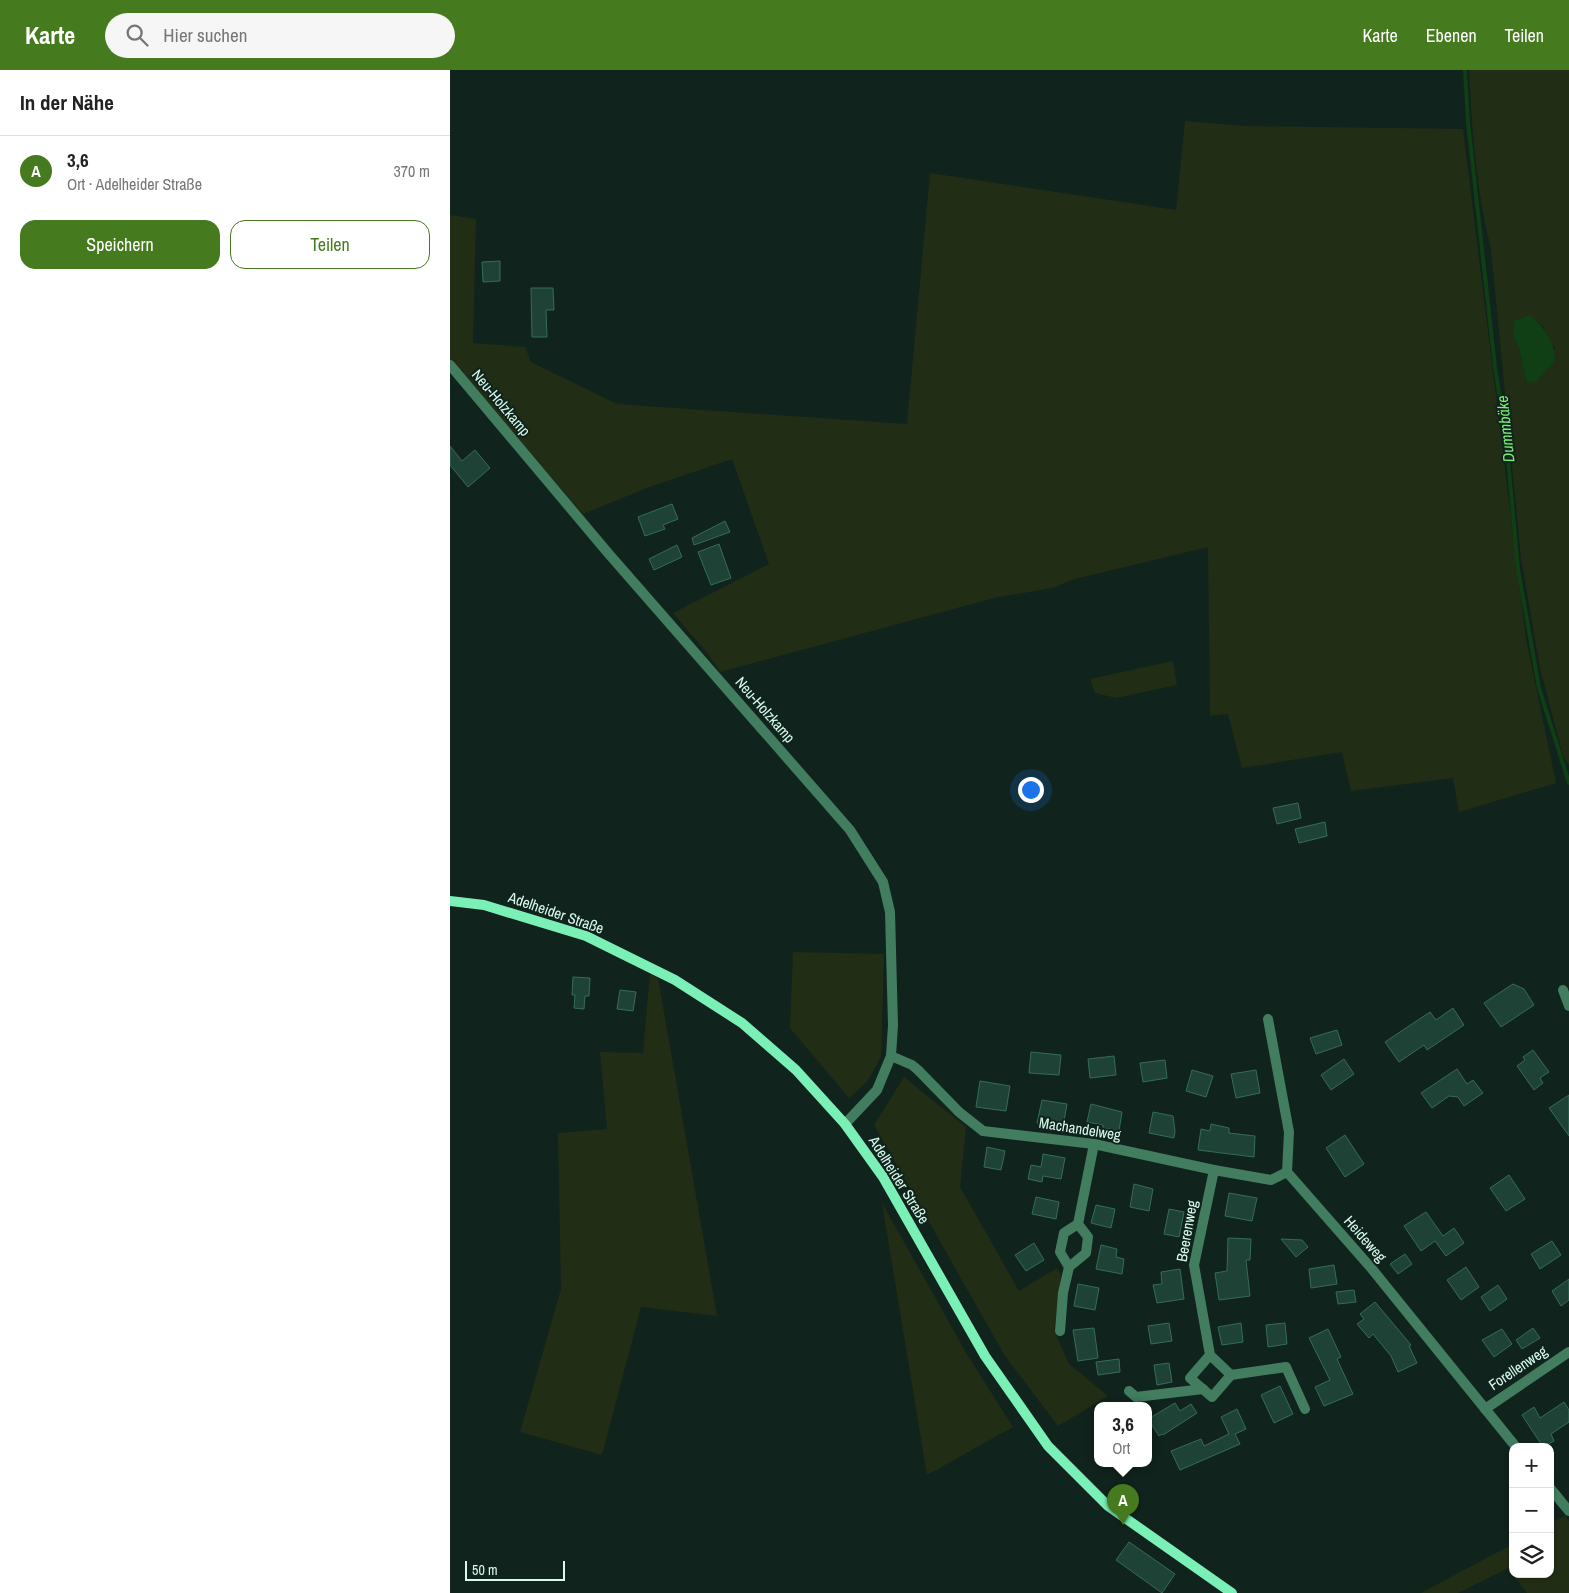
<!DOCTYPE html>
<html lang="de">
<head>
<meta charset="utf-8">
<style>
  body { margin:0; font-family:"Archivo Narrow",sans-serif; background:#f6f6f6; color:#222 }
  .controls { position:absolute; right:15px; bottom:15px; display:grid; overflow:hidden; border-radius:10px; box-shadow:0 1px 4px #0004 }
  .controls button { width:45px; height:45px; display:grid; place-items:center; padding:0; border:0; border-bottom:1px solid #e0e0e0; background:#fff; color:#222; font:25px sans-serif }
  .scale { position:absolute; left:15px; bottom:12px; width:100px; box-sizing:border-box; padding-left:5px; border:2px solid #d8fbed; border-top:0; font-size:14px; line-height:18px; white-space:nowrap; color:#d8fbed; -webkit-text-stroke:4px #11231d; paint-order:stroke }
  .you { position:absolute; left:580px; top:719px; width:18px; height:18px; margin:-12px; border:4px solid #fff; border-radius:50%; background:#1a73e8; box-shadow:0 0 0 8px #1a73e833 }
  .badge { display:grid; place-items:center; width:32px; height:32px; border-radius:50%; background:#457a1e; color:#fff; font-size:16px; font-weight:700 }
  .pin { position:absolute; translate:-50% -41px; filter:drop-shadow(0 1px 2px #0008) }
  .pin::after { content:''; position:absolute; top:26px; width:18px; height:15px; background:inherit; clip-path:polygon(0 0,100% 0,50% 100%) }
  .popup { position:absolute; left:644px; top:1332px; width:58px; height:65px; box-sizing:border-box; display:grid; place-content:center; border-radius:10px; background:#fff; filter:drop-shadow(0 1px 4px #0005); font-size:16px; white-space:nowrap; color:#767676 }
  .popup b { font-size:19px; color:#222 }
  .popup::after { content:''; position:absolute; left:50%; top:100%; margin-left:-10px; border:10px solid transparent; border-top-color:#fff }
  .list { margin:0; padding:0; list-style:none }
  h2 { display:flex; justify-content:space-between; align-items:center; height:65px; margin:0; padding:0 20px; font-size:21px }
  h2 small { font-size:16px; font-weight:400; color:#767676 }
  .list li { display:grid; grid-template-columns:32px 1fr auto; gap:15px; align-items:center; box-sizing:border-box; height:70px; padding:0 20px; border-top:1px solid #e0e0e0 }
  .list b { display:block; font-size:19px; white-space:nowrap }
  .list p { margin:0; font-size:16px; white-space:nowrap; color:#767676 }
  .list em { font-size:16px; font-style:normal; color:#767676 }
  .actions { display:flex; gap:10px; padding:15px 20px }
  .actions a { flex:1; padding:11px 0; border:1px solid #457a1e; border-radius:15px; text-align:center; font-size:18px; color:#457a1e }
  .actions .main { background:#457a1e; color:#fff }
  .icon { flex:none; width:28px; height:28px; fill:none; stroke:currentColor; stroke-width:2; stroke-linecap:round; stroke-linejoin:round }
  .map { position:relative; flex:none; width:1119px; height:1523px; overflow:hidden }
  header { display:flex; align-items:center; gap:30px; box-sizing:border-box; height:70px; padding:0 25px; background:#457a1e; color:#fff }
  header strong { font-size:24px }
  nav { display:flex; gap:28px; margin-inline-start:auto; font-size:18px }
  .search { width:350px; height:45px; background:#f6f6f6; display:flex; align-items:center; gap:12px; box-sizing:border-box; padding:0 18px; border-radius:28px; color:#767676; font-size:19px }
  main { display:flex }
  aside { flex:1; background:#fff }
  .map>svg:first-child { display:block }
  .green { fill:#222d15; fill-rule:evenodd }
  .water { fill:#103e15 }
  .lines { fill:none; stroke-linecap:round; stroke-linejoin:round }
  .stream { stroke:#103e15; stroke-width:4 }
  .building { fill:#1f4237; stroke:#346c5a }
  .street { stroke:#427d60; stroke-width:10 }
  .secondary { stroke:#7af0b6; stroke-width:10 }
  .labels { text-anchor:middle; stroke-width:4; stroke-linejoin:round; paint-order:stroke }
  .street-label { font-size:15px; fill:#d8fbed; stroke:#11231d }
  .water-label { font-size:16px; font-style:italic; fill:#79ef72; stroke:#11231d }
</style>
</head>
<body>
<header>
<strong>Karte</strong>
<div class="search"><svg class="icon" aria-label="search" viewBox="0 0 24 24"><circle cx="10" cy="10" r="6"/><path d="M15 15l6 6"/></svg>Hier suchen</div>
<nav><a>Karte</a><a>Ebenen</a><a>Teilen</a></nav>
</header>
<main>
<aside>
<h2>In der Nähe<small></small></h2>
<ul class="list">
<li><span class="badge">A</span><div><b>3,6</b><p>Ort · Adelheider Straße</p></div><em>370 m</em></li>
</ul>
<div class="actions"><a class="main">Speichern</a><a>Teilen</a></div>
</aside>
<div class="map">
<svg width="1119" height="1523" viewBox="0 0 1119 1523">
  <rect width="100%" height="100%" fill="#11231d"/>
  <g class="green">
    <path d="M1019 0H1119V695L1113 686 1090 598 1071 488 1041 179C1026 121 1022 60 1019 0ZM1092 255 1105 279 1077 313 1069 279 1063 265Z"/>
    <path d="M735 51 794 56 1013 59 1076 569 1106 713 1009 742 1003 708 901 721 892 682 792 698 778 644 760 646 758 477 625 509 602 518 544 528 270 602 258 584 223 543 319 494 282 389 197 418 133 444 0 290V145L26 149 23 273 75 277 81 292 167 334 457 354 480 103 726 140Z"/>
    <path d="M723 591 727 615 666 628 645 623 640 609Z"/>
    <path d="M343 882 434 884 431 987 417 1012 399 1028 340 958Z"/>
    <path d="M200 903 208 908 267 1246 191 1237 152 1385 70 1362 111 1219 108 1063 157 1059 150 982 193 983Z"/>
    <path d="M454 1007 516 1057 510 1117 569 1221 607 1198 611 1206 604 1260 619 1294 658 1326 608 1356 555 1286 424 1055Z"/>
    <path d="M432 1133 518 1286 563 1357 477 1405Z"/>
    <path d="M1115 1446 1119 1451V1523H1077L1058 1498 1008 1523H971L1063 1474V1504H1100V1453Z"/>
  </g>
  <path class="water" d="M1080 245C1094 257 1105 271 1105 290L1087 311 1077 313 1069 279 1063 265 1064 251Z"/>
  <g class="lines">
    <path class="stream" d="M1015 0 1018 52 1045 297 1056 367 1068 499 1089 618 1119 713"/>
  </g>
  <g class="building">
    <path d="M50 191V211L33 212 32 192Z"/>
    <path d="M81 218H103L104 240H96L97 267H82Z"/>
    <path d="M0 376 12 391 25 380 40 398 18 417 0 395Z"/>
    <path d="M222 434 228 449 213 455 215 459 195 466 188 447Z"/>
    <path d="M275 451 280 462 244 475 242 468Z"/>
    <path d="M269 474 281 508 261 515 248 482Z"/>
    <path d="M227 475 232 487 204 500 199 489Z"/>
    <path d="M848 733 851 748 827 754 823 738Z"/>
    <path d="M875 752 877 766 849 773 845 759Z"/>
    <path d="M123 907 140 908 139 926H135L134 939 124 938 125 925H122Z"/>
    <path d="M1063 914 1074 919 1084 935 1051 957 1034 933Z"/>
    <path d="M170 920 186 922 183 941 167 939Z"/>
    <path d="M1003 938 1014 955 977 980 974 975 949 992 935 972 980 942 986 950Z"/>
    <path d="M887 960 892 975 866 984 860 968Z"/>
    <path d="M1083 980 1099 1002 1090 1008 1093 1013 1084 1020 1067 996 1075 990 1073 987Z"/>
    <path d="M581 982 611 985 609 1005 579 1003Z"/>
    <path d="M664 986 666 1005 640 1008 638 989Z"/>
    <path d="M894 989 904 1004 881 1020 871 1005Z"/>
    <path d="M715 990 717 1008 693 1012 690 993Z"/>
    <path d="M1007 999 1017 1014 1023 1010 1033 1023 1014 1036 1008 1027 999 1026 982 1038 971 1023Z"/>
    <path d="M742 1000 763 1006 756 1027 736 1021Z"/>
    <path d="M806 1000 810 1023 786 1028 781 1004Z"/>
    <path d="M530 1011 560 1016 556 1041 526 1037Z"/>
    <path d="M1119 1025V1066L1099 1038Z"/>
    <path d="M592 1030 617 1034 613 1057 587 1053Z"/>
    <path d="M641 1034 672 1042 669 1061 653 1058V1055L637 1052Z"/>
    <path d="M703 1042 723 1046 725 1061 724 1068 699 1063Z"/>
    <path d="M761 1054 779 1058V1063L805 1066 804 1087 748 1080 751 1059 760 1061Z"/>
    <path d="M895 1065 914 1094 895 1107 876 1078Z"/>
    <path d="M537 1077 555 1081 551 1100 534 1097Z"/>
    <path d="M593 1084 615 1088 611 1109 593 1106 592 1112 578 1109 581 1095 591 1097Z"/>
    <path d="M1059 1105 1075 1129 1056 1141 1040 1118Z"/>
    <path d="M684 1114 703 1119 699 1141 680 1137Z"/>
    <path d="M779 1123 807 1128 802 1151 775 1146Z"/>
    <path d="M586 1127 609 1132 606 1149 582 1144Z"/>
    <path d="M646 1135 665 1139 661 1158 641 1153Z"/>
    <path d="M719 1139 734 1142 729 1167 714 1164Z"/>
    <path d="M976 1142 993 1166 1004 1158 1014 1173 996 1186 985 1171 971 1181 954 1156Z"/>
    <path d="M778 1168 801 1169 800 1190H796L800 1226 769 1230 765 1203 777 1201Z"/>
    <path d="M831 1169 852 1170 858 1177 846 1187Z"/>
    <path d="M1102 1171 1111 1185 1090 1199 1081 1184Z"/>
    <path d="M584 1173 594 1190 576 1201 565 1185Z"/>
    <path d="M651 1175 667 1179 666 1187 674 1189 672 1204 646 1199Z"/>
    <path d="M955 1184 962 1194 948 1204 940 1194Z"/>
    <path d="M884 1195 887 1214 861 1218 859 1199Z"/>
    <path d="M1016 1197 1029 1217 1011 1230 997 1210Z"/>
    <path d="M730 1199 734 1229 707 1233 703 1215 712 1214 711 1202Z"/>
    <path d="M1119 1209V1230L1111 1236 1102 1221Z"/>
    <path d="M628 1214 649 1218 645 1240 624 1236Z"/>
    <path d="M1048 1215 1057 1229 1040 1241 1031 1227Z"/>
    <path d="M904 1220 906 1232 888 1234 886 1222Z"/>
    <path d="M925 1232 961 1275 959 1276 967 1293 948 1302 941 1286 923 1264 919 1268 907 1254 914 1249 910 1244Z"/>
    <path d="M719 1253 722 1271 701 1274 698 1256Z"/>
    <path d="M791 1253 793 1272 772 1275 768 1257Z"/>
    <path d="M835 1253 837 1274 818 1277 816 1255Z"/>
    <path d="M644 1258 648 1288 628 1291 623 1260Z"/>
    <path d="M1083 1258 1090 1268 1072 1279 1066 1270Z"/>
    <path d="M878 1259 891 1287 887 1289 903 1324 874 1336 865 1317 880 1310 859 1268Z"/>
    <path d="M1052 1259 1062 1274 1044 1287 1032 1270Z"/>
    <path d="M669 1289 670 1302 648 1305 646 1292Z"/>
    <path d="M719 1293 722 1312 707 1315 704 1295Z"/>
    <path d="M830 1316 843 1344 824 1353 811 1325Z"/>
    <path d="M1114 1332 1119 1340V1352L1101 1364 1104 1371 1093 1377 1072 1345 1084 1337 1090 1348Z"/>
    <path d="M725 1333 730 1341 741 1334 747 1343 713 1365 712 1364 709 1366 698 1349Z"/>
    <path d="M787 1339 796 1359 785 1364 790 1374 730 1400 721 1381 751 1369 754 1376 779 1364 771 1347Z"/>
    <path d="M679 1472 725 1504 712 1523 666 1490Z"/>
  </g>
  <g class="lines">
    <g class="street">
      <path d="M0 295 158 483 400 760 433 812 440 842 443 955 441 986 427 1020 395 1054"/>
      <path d="M1113 920 1119 936"/>
      <path d="M818 949 839 1062 837 1102 922 1199 1066 1377"/>
      <path d="M441 986 462 995 468 1000 509 1042 533 1061 644 1074 764 1100 821 1110 837 1102"/>
      <path d="M619 1197 610 1182 614 1163 628 1154 644 1074"/>
      <path d="M610 1261 613 1223 619 1197 636 1183 638 1167 628 1154"/>
      <path d="M760 1285 740 1308 762 1327 781 1305 760 1285 744 1195 764 1100"/>
      <path d="M781 1305 836 1297 855 1339"/>
      <path d="M679 1321 686 1327 753 1319"/>
      <path d="M1035 1339 1119 1282"/>
      <path d="M1100 1418 1119 1441"/>
    </g>
    <path class="secondary" d="M0 831 34 835 136 866 225 910 292 953 346 1000 395 1054 433 1107 535 1286 598 1376 658 1436 782 1523"/>
  </g>
  <g class="labels">
    <g class="street-label">
      <text transform="translate(51 333) rotate(50)" y="5">Neu-Holzkamp</text>
      <text transform="translate(315 640) rotate(49)" y="5">Neu-Holzkamp</text>
      <text transform="translate(106 843) rotate(19)" y="5">Adelheider Straße</text>
      <text transform="translate(630 1059) rotate(9)" y="5">Machandelweg</text>
      <text transform="translate(449 1110) rotate(58)" y="5">Adelheider Straße</text>
      <text transform="translate(737 1161) rotate(-80)" y="5">Beerenweg</text>
      <text transform="translate(915 1169) rotate(49)" y="5">Heideweg</text>
      <text transform="translate(1068 1298) rotate(-34)" y="5">Forellenweg</text>
    </g>
    <g class="water-label">
      <text transform="translate(1055 359) rotate(-96)" y="6">Dummbäke</text>
    </g>
  </g>
</svg>
<div class="controls">
<button>+</button>
<button>−</button>
<button><svg class="icon" aria-label="layers" viewBox="0 0 24 24"><path d="M12 4l9 5-9 5-9-5zM3 14l9 5 9-5"/></svg></button>
</div>
<div class="scale">50 m</div>
<div class="you"></div>
<div class="pin badge" style="left:673px;top:1455px">A</div>
<div class="popup"><b>3,6</b>Ort</div>
</div>
</main>
</body>
</html>
